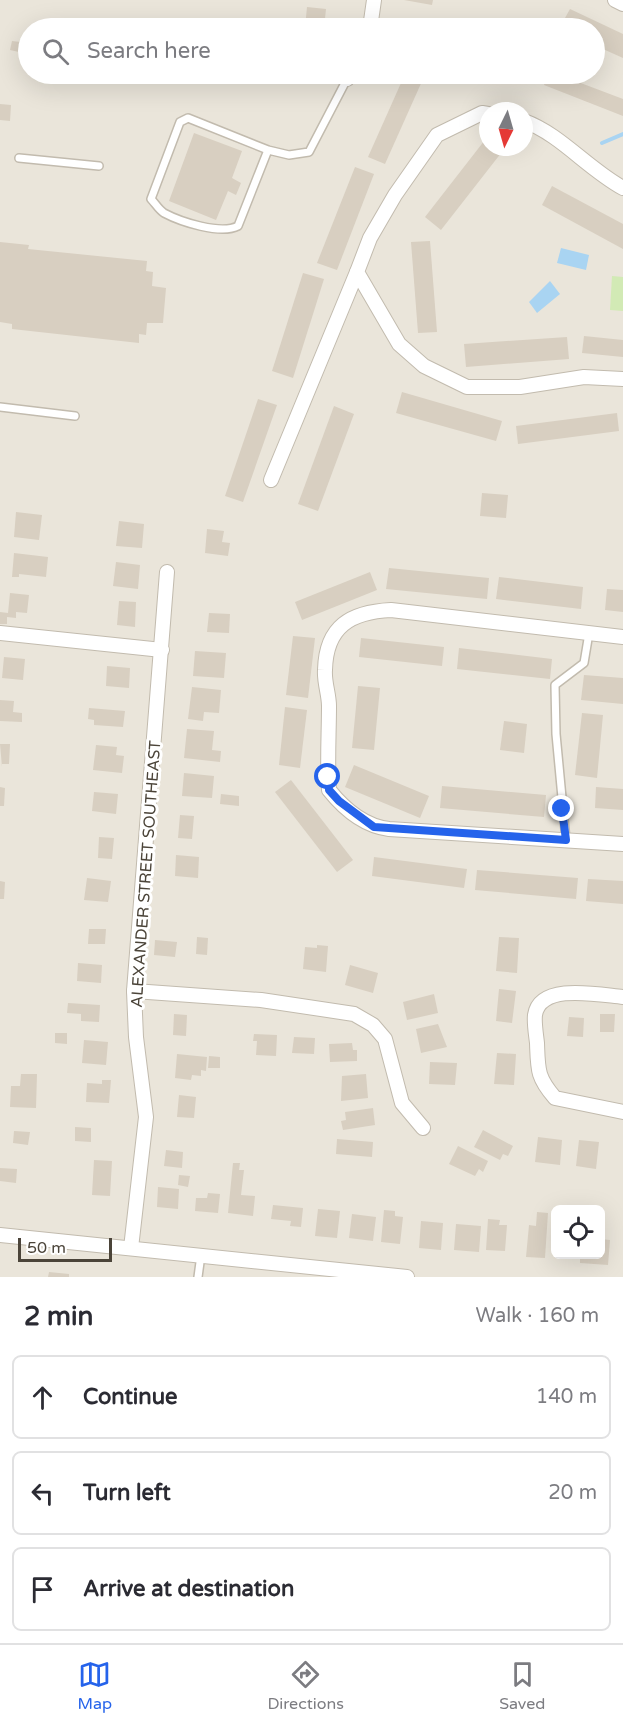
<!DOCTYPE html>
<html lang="en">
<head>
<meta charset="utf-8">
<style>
  body { margin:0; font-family:"Varela Round",sans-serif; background:#f7f7f7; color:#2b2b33 }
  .controls { position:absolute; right:18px; bottom:18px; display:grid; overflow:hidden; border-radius:9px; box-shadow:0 6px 24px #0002 }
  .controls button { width:54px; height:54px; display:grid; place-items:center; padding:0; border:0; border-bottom:2px solid #e1e1e2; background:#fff; color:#2b2b33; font:30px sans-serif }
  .compass { position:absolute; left:479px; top:102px; width:54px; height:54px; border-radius:50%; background:#fff; box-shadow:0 6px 24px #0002; rotate:185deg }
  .scale { position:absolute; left:18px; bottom:15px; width:94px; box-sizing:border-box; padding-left:6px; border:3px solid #4b4439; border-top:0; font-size:16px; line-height:21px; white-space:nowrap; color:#4b4439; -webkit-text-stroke:4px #fff; paint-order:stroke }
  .stop { position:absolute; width:18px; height:18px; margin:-14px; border:4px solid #2563eb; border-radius:50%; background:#fff }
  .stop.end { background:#2563eb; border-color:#fff; box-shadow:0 2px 6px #0008 }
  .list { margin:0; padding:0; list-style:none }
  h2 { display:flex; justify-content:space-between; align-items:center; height:78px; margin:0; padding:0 24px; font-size:26px }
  h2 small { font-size:20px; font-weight:400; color:#7c7c81 }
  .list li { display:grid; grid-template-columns:39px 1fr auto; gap:18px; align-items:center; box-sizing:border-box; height:84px; margin:0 12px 12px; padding:0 12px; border:2px solid #e1e1e2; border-radius:9px }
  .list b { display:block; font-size:22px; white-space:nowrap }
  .list em { font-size:20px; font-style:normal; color:#7c7c81 }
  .icon { flex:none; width:33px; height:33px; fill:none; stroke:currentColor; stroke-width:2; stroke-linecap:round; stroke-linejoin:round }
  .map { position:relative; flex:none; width:623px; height:1277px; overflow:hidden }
  .search { position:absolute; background:#fff; box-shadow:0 6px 24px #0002; left:18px; right:18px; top:18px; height:66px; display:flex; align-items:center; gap:15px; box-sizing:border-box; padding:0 21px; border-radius:33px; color:#7c7c81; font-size:22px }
  .sheet { height:366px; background:#fff }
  nav { display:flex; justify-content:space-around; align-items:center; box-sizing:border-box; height:84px; border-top:2px solid #e1e1e2; background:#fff; font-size:16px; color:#7c7c81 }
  nav a { display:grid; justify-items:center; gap:3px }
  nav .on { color:#2563eb }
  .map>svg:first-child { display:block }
  .residential { fill:#eae5da; fill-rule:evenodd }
  .green { fill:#d2eab5 }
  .water { fill:#a9d4f2 }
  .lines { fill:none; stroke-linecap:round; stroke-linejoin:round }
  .stream { stroke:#a9d4f2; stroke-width:4 }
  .building { fill:#d8cfc1 }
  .lane-casing { stroke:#c2bbae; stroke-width:10 }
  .street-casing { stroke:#c2bbae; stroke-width:16 }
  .lane { stroke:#fff; stroke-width:7 }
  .street { stroke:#fff; stroke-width:14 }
  .route { stroke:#2563eb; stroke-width:8 }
  .labels { text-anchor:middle; stroke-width:6; stroke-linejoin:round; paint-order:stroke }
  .street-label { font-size:16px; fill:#4b4439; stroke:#fff }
</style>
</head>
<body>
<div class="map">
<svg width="623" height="1277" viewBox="0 0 623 1277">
  <rect width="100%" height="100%" fill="#f6f3ec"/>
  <path class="residential" d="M0 0H623V1277H0ZM28 28H594V74H28ZM488 111H524V147H488ZM556 1210H600V1254H556Z"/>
  <path class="green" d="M612 276 623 277V311L610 310Z"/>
  <g class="water">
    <path d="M561 248 589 255 586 270 557 263Z"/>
    <path d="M550 281 560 294 537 313 529 302Z"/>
  </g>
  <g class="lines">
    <path class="stream" d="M602 143 623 134"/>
  </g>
  <g class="building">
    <path d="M404 0H433L432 5Z"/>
    <path d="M307 7 326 9 324 28H305Z"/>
    <path d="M570 9 623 34V58L594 45V28H574L577 24 565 18Z"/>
    <path d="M12 41 21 42 19 52 10 50Z"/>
    <path d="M405 74 423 79 385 164 368 157Z"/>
    <path d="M500 74H533V78Z"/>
    <path d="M548 74H557L623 99V116L544 85Z"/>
    <path d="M0 104 11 105 10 121 0 120Z"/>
    <path d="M194 133 242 151 232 178 241 183 236 195 228 191 216 220 169 201Z"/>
    <path d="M488 136V147L505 148 441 230 425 217Z"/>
    <path d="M355 167 374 174 337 270 317 263Z"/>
    <path d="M552 186 623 224V249L542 205Z"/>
    <path d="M430 241 437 332 418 333 411 242Z"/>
    <path d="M0 242 29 245 28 249 147 261 146 271 153 272 152 286 166 288 163 323H147L146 335 139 334V343L12 329V324L0 322Z"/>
    <path d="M303 273 324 279 293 378 272 371Z"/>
    <path d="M584 336 623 340V357L582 353Z"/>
    <path d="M567 337 569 359 466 367 464 344Z"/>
    <path d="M402 392 502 421 496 441 396 413Z"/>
    <path d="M258 399 277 405 243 502 225 496Z"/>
    <path d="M334 406 354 414 318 511 298 504Z"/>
    <path d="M617 413 619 431 518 444 516 426Z"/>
    <path d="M482 493 508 495 506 518 480 516Z"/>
    <path d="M16 512 42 515 39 540 14 537Z"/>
    <path d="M119 521 144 524 142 548 116 546Z"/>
    <path d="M207 529 224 531 222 542 230 543 228 556 205 553Z"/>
    <path d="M14 553 48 557 46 577 19 574V577H12Z"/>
    <path d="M116 562 140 565 138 589 113 586Z"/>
    <path d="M389 568 489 578 487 599 386 589Z"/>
    <path d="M370 572 377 590 302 620 295 602Z"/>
    <path d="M499 577 583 587 581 609 496 599Z"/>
    <path d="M607 589 623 590V612L605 610Z"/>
    <path d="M10 593 29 595 27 613 16 612V618L7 617V624H0V612L8 613Z"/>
    <path d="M119 601 136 602 135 627 117 625Z"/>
    <path d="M209 613 230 614 229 633 207 632Z"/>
    <path d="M293 636 315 638 308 698 286 695Z"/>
    <path d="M361 638 444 647 442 666 359 657Z"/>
    <path d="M459 648 552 659 550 679 457 669Z"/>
    <path d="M195 651 226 653 224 678 193 676Z"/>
    <path d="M4 657 25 659 23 680 2 678Z"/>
    <path d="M107 666 130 668 129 688 106 686Z"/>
    <path d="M584 675 623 678V704L581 700Z"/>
    <path d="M358 686 380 688 374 750 352 748Z"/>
    <path d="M192 687 221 690 219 713 204 712 203 721 188 719Z"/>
    <path d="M0 700 14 701 13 712 22 713V722L0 721Z"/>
    <path d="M285 707 307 710 300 768 279 765Z"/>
    <path d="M89 708 125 711 123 727 94 725V720L88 719Z"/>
    <path d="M582 713 603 715 597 778 575 775Z"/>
    <path d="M504 721 527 724 524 753 500 750Z"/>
    <path d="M187 729 214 731 212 750 221 751 220 762 184 758Z"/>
    <path d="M0 744H10L9 764H2V767Z"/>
    <path d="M96 745 117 747 116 755 124 756 122 773 93 770Z"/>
    <path d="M354 765 429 796 420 818 345 787Z"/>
    <path d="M184 773 214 776 212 798 182 796Z"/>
    <path d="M291 780 353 860 337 872 275 792Z"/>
    <path d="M442 786 546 795 544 817 440 808Z"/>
    <path d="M0 787 5 788 4 806H0Z"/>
    <path d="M596 787 623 789V810L595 808Z"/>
    <path d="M94 792 118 794 116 814 92 811Z"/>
    <path d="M221 794 239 796V806L220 804Z"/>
    <path d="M180 815 194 816 192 839 178 838Z"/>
    <path d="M99 837 114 838 112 859 98 858Z"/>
    <path d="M176 855 199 857 198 878 175 876Z"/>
    <path d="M374 857 467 869 464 888 372 876Z"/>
    <path d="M477 870 578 878 576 899 475 890Z"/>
    <path d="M87 878 111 881 108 902 84 900Z"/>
    <path d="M588 879 623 881V904L586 901Z"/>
    <path d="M0 881 5 882 4 899H0Z"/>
    <path d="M89 929H106L105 944H88Z"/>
    <path d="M197 937 208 938 207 955 196 954Z"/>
    <path d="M499 937 519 938 517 973 496 971Z"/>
    <path d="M155 940 177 942 175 957 154 955Z"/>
    <path d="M317 945 328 946 326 972 303 969 305 947 317 948Z"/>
    <path d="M78 963 102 965 101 983 77 981Z"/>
    <path d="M350 965 378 973 373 993 345 985Z"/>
    <path d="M499 989 516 991 512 1023 496 1021Z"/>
    <path d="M434 994 438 1013 407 1020 403 1002Z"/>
    <path d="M68 1003 100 1005 99 1022 81 1021V1014L67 1013Z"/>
    <path d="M174 1014 187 1015 186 1036 173 1035Z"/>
    <path d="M600 1014H615L614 1032H600Z"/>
    <path d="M569 1017 584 1018 583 1037 567 1036Z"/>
    <path d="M438 1024 447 1047 421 1053 416 1029Z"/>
    <path d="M55 1033H67V1044L55 1043Z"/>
    <path d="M254 1034 277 1035 276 1056 256 1055 257 1041H253Z"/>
    <path d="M294 1037 315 1038 314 1054 292 1053Z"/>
    <path d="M84 1040 108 1042 106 1065 82 1063Z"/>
    <path d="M352 1043 353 1050H357V1061L330 1062 329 1044Z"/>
    <path d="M497 1053 516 1054 514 1085 494 1084Z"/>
    <path d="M177 1054 207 1057 206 1071 201 1070V1076L192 1075 191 1080 175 1078Z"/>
    <path d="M209 1056 220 1057V1068H208Z"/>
    <path d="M430 1062 457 1063 455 1085 429 1084Z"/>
    <path d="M21 1074H37L36 1108 10 1107 11 1086H20Z"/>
    <path d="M366 1074 368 1098 341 1101 342 1076Z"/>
    <path d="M102 1080H111L109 1103 86 1102 87 1083 102 1084Z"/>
    <path d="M179 1095 196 1097 194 1118 177 1117Z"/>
    <path d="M373 1108 375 1125 343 1130 341 1121 346 1120 345 1112Z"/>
    <path d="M75 1127 91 1128V1142L75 1141Z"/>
    <path d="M483 1130 513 1146 508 1156 503 1154 500 1160 474 1147Z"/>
    <path d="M14 1131 30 1132 28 1145 13 1143Z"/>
    <path d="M538 1137 562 1140 560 1165 535 1162Z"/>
    <path d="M337 1139 373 1142 372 1157 336 1154Z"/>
    <path d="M579 1140 599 1142 596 1169 576 1166Z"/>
    <path d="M458 1146 488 1161 483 1172 479 1169 475 1176 449 1164Z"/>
    <path d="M166 1150 183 1152 182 1168 164 1166Z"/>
    <path d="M94 1160 112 1161 110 1196 92 1195Z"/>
    <path d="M233 1163H240L239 1170H244L241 1195 255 1196 253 1216 228 1213Z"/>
    <path d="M0 1168 17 1169 16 1183 0 1181Z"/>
    <path d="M179 1175 190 1176 188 1187 178 1185Z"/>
    <path d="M158 1187 179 1189 178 1209 157 1207Z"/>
    <path d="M208 1193 220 1194 218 1213 195 1211 196 1198H207Z"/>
    <path d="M273 1205 303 1208 301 1227 290 1226 291 1221 271 1219Z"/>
    <path d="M318 1209 340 1211 337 1238 315 1236Z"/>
    <path d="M384 1210 395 1211V1216L403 1217 400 1244 381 1242Z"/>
    <path d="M537 1212 548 1213 545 1258 526 1257 529 1225 536 1226Z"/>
    <path d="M352 1214 376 1217 373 1241 349 1238Z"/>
    <path d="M488 1219 500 1220 499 1225H507L505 1251 486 1250Z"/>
    <path d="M421 1221 443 1223 441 1250 419 1248Z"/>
    <path d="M456 1224 481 1226 479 1252 454 1250Z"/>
    <path d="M600 1239 610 1240 608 1265 580 1263V1254H600Z"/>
    <path d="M49 1272 69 1274V1277H48Z"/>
  </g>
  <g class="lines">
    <defs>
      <g id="lane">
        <path d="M268 150 188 118 180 122 151 199C155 203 159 210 164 213 181 222 221 235 238 226L268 150 289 155 309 152 347 79"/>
        <path d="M19 158 99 166"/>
        <path d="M0 407 75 416"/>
        <path d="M566 840 556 734 555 685 584 663 589 633"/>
        <path d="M198 1277 201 1255"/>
      </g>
      <g id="street">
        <path d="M615 0 623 4"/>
        <path d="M370 28 374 0"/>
        <path d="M347 79 349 74"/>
        <path d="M488 114 482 113 437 135 395 195 370 238 357 272 399 344 424 366 467 387H520L584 377 623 379"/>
        <path d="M524 121C560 134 588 169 623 188"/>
        <path d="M271 480 357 272"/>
        <path d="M0 633 162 650"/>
        <path d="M623 637 391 610C351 612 326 626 325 670 324 682 329 694 329 706 329 734 327 762 329 790 345 810 364 826 389 829L623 844"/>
        <path d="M134 991 261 1000 354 1014 373 1025 385 1039 402 1103 423 1128"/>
        <path d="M623 997C600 995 540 982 535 1015 534 1023 536 1034 537 1043 538 1070 537 1077 555 1098L623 1112"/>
        <path d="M0 1235 407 1277"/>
        <path d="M131 1248 146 1117 136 1037 134 991 167 572"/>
      </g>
    </defs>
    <use href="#lane" class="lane-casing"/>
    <use href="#street" class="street-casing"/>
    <use href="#lane" class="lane"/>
    <use href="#street" class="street"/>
  </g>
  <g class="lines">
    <path class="route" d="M328 777 329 790 339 801 374 827 566 840 562 809"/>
  </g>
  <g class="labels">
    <g class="street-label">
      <text transform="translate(145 874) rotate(-86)" y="6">ALEXANDER STREET SOUTHEAST</text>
    </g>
  </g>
</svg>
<div class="controls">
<button><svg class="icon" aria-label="locate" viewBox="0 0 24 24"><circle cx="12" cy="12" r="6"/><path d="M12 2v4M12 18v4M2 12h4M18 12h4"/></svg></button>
</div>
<svg class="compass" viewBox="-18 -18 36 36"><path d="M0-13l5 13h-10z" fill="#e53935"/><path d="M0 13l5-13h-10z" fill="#7c7c81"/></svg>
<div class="scale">50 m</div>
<div class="stop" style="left:328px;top:777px"></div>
<div class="stop end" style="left:562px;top:809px"></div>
<div class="search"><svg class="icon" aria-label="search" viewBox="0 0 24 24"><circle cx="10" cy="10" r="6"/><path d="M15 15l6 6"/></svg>Search here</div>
</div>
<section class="sheet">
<h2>2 min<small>Walk · 160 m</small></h2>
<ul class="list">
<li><svg class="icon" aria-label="ahead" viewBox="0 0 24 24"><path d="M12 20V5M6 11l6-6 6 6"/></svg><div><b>Continue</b></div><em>140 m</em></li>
<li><svg class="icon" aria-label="left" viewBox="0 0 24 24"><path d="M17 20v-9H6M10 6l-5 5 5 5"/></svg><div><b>Turn left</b></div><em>20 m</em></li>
<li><svg class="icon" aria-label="arrive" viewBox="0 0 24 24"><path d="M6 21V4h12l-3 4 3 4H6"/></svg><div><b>Arrive at destination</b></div></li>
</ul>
</section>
<nav>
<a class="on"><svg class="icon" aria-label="map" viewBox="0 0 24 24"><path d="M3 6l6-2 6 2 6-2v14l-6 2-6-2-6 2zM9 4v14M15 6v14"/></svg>Map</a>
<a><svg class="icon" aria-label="directions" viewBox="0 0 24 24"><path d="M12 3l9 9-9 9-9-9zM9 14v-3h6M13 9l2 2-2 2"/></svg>Directions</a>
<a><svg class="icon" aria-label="saved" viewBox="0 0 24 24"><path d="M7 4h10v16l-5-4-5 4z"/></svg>Saved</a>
</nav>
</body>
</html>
